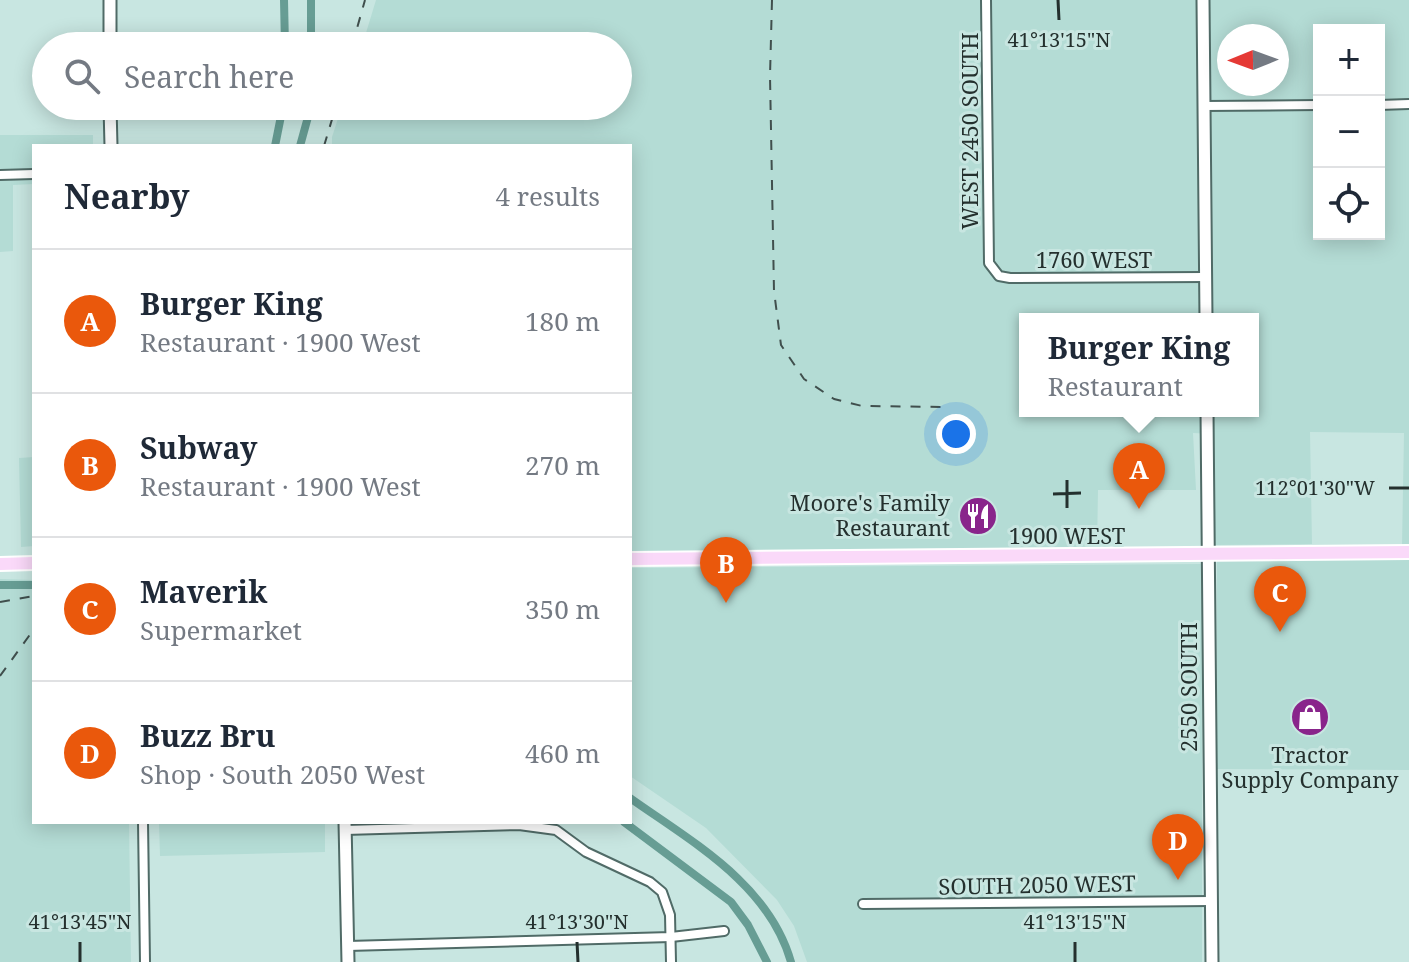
<!DOCTYPE html>
<html lang="en">
<head>
<meta charset="utf-8">
<style>
  body { margin:0; font-family:"Noto Serif",serif; background:#f6f6f7; color:#1f2937 }
  .controls { position:absolute; right:24px; top:24px; display:grid; overflow:hidden; border-radius:0px; box-shadow:0 4px 20px #0003 }
  .controls button { width:72px; height:72px; display:grid; place-items:center; padding:0; border:0; border-bottom:2px solid #e0e1e3; background:#fff; color:#1f2937; font:40px sans-serif }
  .compass { position:absolute; left:1217px; top:24px; width:72px; height:72px; border-radius:50%; background:#fff; box-shadow:0 4px 20px #0003; rotate:269deg }
  .you { position:absolute; left:956px; top:434px; width:28px; height:28px; margin:-20px; border:6px solid #fff; border-radius:50%; background:#1a73e8; box-shadow:0 0 0 12px #1a73e833 }
  .badge { display:grid; place-items:center; width:52px; height:52px; border-radius:50%; background:#ea580c; color:#fff; font-size:26px; font-weight:700 }
  .pin { position:absolute; translate:-50% -66px; filter:drop-shadow(0 2px 4px #0008) }
  .pin::after { content:''; position:absolute; top:42px; width:28px; height:24px; background:inherit; clip-path:polygon(0 0,100% 0,50% 100%) }
  .popup { position:absolute; left:1019px; top:313px; width:240px; height:104px; box-sizing:border-box; display:grid; place-content:center; border-radius:0px; background:#fff; filter:drop-shadow(0 2px 6px #0005); font-size:26px; white-space:nowrap; color:#747a83 }
  .popup b { font-size:30px; color:#1f2937 }
  .popup::after { content:''; position:absolute; left:50%; top:100%; margin-left:-16px; border:16px solid transparent; border-top-color:#fff }
  .list { margin:0; padding:0; list-style:none }
  h2 { display:flex; justify-content:space-between; align-items:center; height:104px; margin:0; padding:0 32px; font-size:34px }
  h2 small { font-size:26px; font-weight:400; color:#747a83 }
  .list li { display:grid; grid-template-columns:52px 1fr auto; gap:24px; align-items:center; box-sizing:border-box; height:144px; padding:0 32px; border-top:2px solid #e0e1e3 }
  .list b { display:block; font-size:30px; white-space:nowrap }
  .list p { margin:0; font-size:26px; white-space:nowrap; color:#747a83 }
  .list em { font-size:26px; font-style:normal; color:#747a83 }
  .icon { flex:none; width:44px; height:44px; fill:none; stroke:currentColor; stroke-width:2; stroke-linecap:round; stroke-linejoin:round }
  .map { position:relative; flex:none; width:1409px; height:962px; overflow:hidden }
  .search { position:absolute; background:#fff; box-shadow:0 4px 20px #0003; left:32px; top:32px; width:600px; height:88px; display:flex; align-items:center; gap:20px; box-sizing:border-box; padding:0 28px; border-radius:44px; color:#747a83; font-size:30px }
  .panel { position:absolute; background:#fff; box-shadow:0 4px 20px #0003; left:32px; top:144px; width:600px; height:680px; border-radius:0px }
  .map>svg:first-child { display:block }
  .built { fill:#b4dcd5; fill-rule:evenodd }
  .lines { fill:none; stroke-linecap:round; stroke-linejoin:round }
  .canal { stroke:#679d94; stroke-width:8 }
  .street-casing { stroke:#506b67; stroke-width:12 }
  .secondary-casing { stroke:#506b67; stroke-width:15 }
  .primary-casing { stroke:#fff; stroke-width:16 }
  .street { stroke:#fff; stroke-width:8 }
  .secondary { stroke:#fff; stroke-width:11 }
  .primary { stroke:#fad9f9; stroke-width:12 }
  .rail { stroke:#404f4d; stroke-width:2; stroke-dasharray:10 10; stroke-linecap:butt }
  .ticks { fill:none; stroke:#24302e; stroke-width:3 }
  .labels { text-anchor:middle; stroke-width:6; stroke-linejoin:round; paint-order:stroke }
  .street-label { font-size:22px; fill:#24302e; stroke:#c8e6e1 }
  .poi-label { font-size:22px; fill:#24302e; stroke:#c8e6e1; text-anchor:end }
  .ticks-label { font-size:20px; text-anchor:middle; fill:#24302e; stroke:#c8e6e1; stroke-width:6; stroke-linejoin:round; paint-order:stroke }
</style>
</head>
<body>
<div class="map">
<svg width="1409" height="962" viewBox="0 0 1409 962">
  <rect width="100%" height="100%" fill="#c8e6e1"/>
  <g class="built">
    <path d="M376 0H1409V547H1402L1404 433 1310 432 1312 544 1214 545 1212 434 1193 433 1196 490H1098L1097 547 630 552V146H332V137L342 106H618V46H362ZM1319 30H1379V234H1319ZM1229 36H1277V84H1229ZM1025 319H1253V411H1025Z"/>
    <path d="M0 135H93V146H34V184L13 185V251L0 252Z"/>
    <path d="M34 457V546L21 547 19 458Z"/>
    <path d="M1409 559V770L1217 769V561Z"/>
    <path d="M1202 564V962H807L794 926 777 900 706 828 630 776V568Z"/>
    <path d="M0 579 34 580V822H129L131 962H0Z"/>
    <path d="M159 822H325V852L160 856Z"/>
  </g>
  <g class="lines">
    <g class="canal">
      <path d="M284 0 285 46"/>
      <path d="M311 0V46"/>
      <path d="M275 146 283 106"/>
      <path d="M300 146 311 106"/>
      <path d="M0 585H34"/>
      <path d="M630 798C692 842 769 884 791 962"/>
      <path d="M624 822 731 902 748 925 767 962"/>
    </g>
    <defs>
      <g id="street">
        <path d="M986 0 989 263 999 276 1010 278 1206 277"/>
        <path d="M1379 105 1409 104"/>
        <path d="M1204 106 1319 105"/>
        <path d="M0 175 34 174"/>
        <path d="M143 822 145 962"/>
        <path d="M345 830 519 825 556 830 586 852 650 882 662 892 670 915 671 962"/>
        <path d="M863 904 1211 901"/>
        <path d="M348 946 671 937 724 931"/>
      </g>
      <g id="secondary">
        <path d="M1203 0 1206 319"/>
        <path d="M110 46V0"/>
        <path d="M110 106 111 146"/>
        <path d="M1207 411 1212 962"/>
        <path d="M345 822 348 962"/>
      </g>
      <g id="primary">
        <path d="M630 559 1409 552"/>
        <path d="M0 564 34 563"/>
      </g>
    </defs>
    <use href="#street" class="street-casing"/>
    <use href="#secondary" class="secondary-casing"/>
    <use href="#primary" class="primary-casing"/>
    <use href="#street" class="street"/>
    <use href="#secondary" class="secondary"/>
    <use href="#primary" class="primary"/>
    <g class="rail">
      <path d="M772 0 770 76 774 291 781 345 804 379 834 399 862 406 942 407"/>
      <path d="M352 46 365 0"/>
      <path d="M324 146 336 106"/>
      <path d="M0 602 34 596"/>
      <path d="M0 676 34 629"/>
    </g>
  </g>
  <path class="ticks" d="M1058 0 1059 20M1067 480V508M1389 488H1409M1053 494 1081 493M80 942V962M577 942 578 962M1075 942V962"/>
  <defs>
    <symbol id="restaurant-disc" viewBox="-11 -11 22 22"><circle r="9.5" fill="#89248b" stroke="#c8e6e1"/><path d="M-5-6h1v4h1v-4h1v4h1v-4h1v5L-1.5 .5V6h-2V.5L-5-1ZM5-6V6H3V1.5H1.5Q1.5-4 5-6Z" fill="#fff"/></symbol>
    <symbol id="shop-disc" viewBox="-11 -11 22 22"><circle r="9.5" fill="#89248b" stroke="#c8e6e1"/><path d="M-5-2.5h2.3a2.7 3.5 0 0 1 5.4 0H5L5.5 6h-11ZM-1.5-2.5h3a1.5 2.3 0 0 0-3 0Z" fill="#fff"/></symbol>
  </defs>
  <g fill-rule="evenodd">
    <use href="#restaurant-disc" x="956" y="494" width="44" height="44"/>
    <use href="#shop-disc" x="1288" y="695" width="44" height="44"/>
  </g>
  <g class="labels">
    <g class="street-label">
      <text transform="translate(970 131) rotate(-90)" y="8">WEST 2450 SOUTH</text>
      <text x="1094" y="268">1760 WEST</text>
      <text x="1067" y="544">1900 WEST</text>
      <text transform="translate(1189 687) rotate(-90)" y="8">2550 SOUTH</text>
      <text transform="translate(1037 885) rotate(-1)" y="8">SOUTH 2050 WEST</text>
    </g>
    <g class="poi-label">
      <text x="950" y="511">Moore's Family<tspan x="950" dy="25">Restaurant</tspan></text>
      <text x="1310" y="763" text-anchor="middle">Tractor<tspan x="1310" dy="25">Supply Company</tspan></text>
    </g>
  </g>
  <g class="ticks-label">
    <text x="1059" y="47">41°13'15"N</text>
    <text x="1315" y="495">112°01'30"W</text>
    <text x="80" y="929">41°13'45"N</text>
    <text x="577" y="929">41°13'30"N</text>
    <text x="1075" y="929">41°13'15"N</text>
  </g>
</svg>
<div class="controls">
<button>+</button>
<button>−</button>
<button><svg class="icon" aria-label="locate" viewBox="0 0 24 24"><circle cx="12" cy="12" r="6"/><path d="M12 2v4M12 18v4M2 12h4M18 12h4"/></svg></button>
</div>
<svg class="compass" viewBox="-18 -18 36 36"><path d="M0-13l5 13h-10z" fill="#e53935"/><path d="M0 13l5-13h-10z" fill="#747a83"/></svg>
<div class="you"></div>
<div class="pin badge" style="left:1139px;top:509px">A</div>
<div class="popup"><b>Burger King</b>Restaurant</div>
<div class="pin badge" style="left:726px;top:603px">B</div>
<div class="pin badge" style="left:1280px;top:632px">C</div>
<div class="pin badge" style="left:1178px;top:880px">D</div>
<div class="search"><svg class="icon" aria-label="search" viewBox="0 0 24 24"><circle cx="10" cy="10" r="6"/><path d="M15 15l6 6"/></svg>Search here</div>
<section class="panel">
<h2>Nearby<small>4 results</small></h2>
<ul class="list">
<li><span class="badge">A</span><div><b>Burger King</b><p>Restaurant · 1900 West</p></div><em>180 m</em></li>
<li><span class="badge">B</span><div><b>Subway</b><p>Restaurant · 1900 West</p></div><em>270 m</em></li>
<li><span class="badge">C</span><div><b>Maverik</b><p>Supermarket</p></div><em>350 m</em></li>
<li><span class="badge">D</span><div><b>Buzz Bru</b><p>Shop · South 2050 West</p></div><em>460 m</em></li>
</ul>
</section>
</div>
</body>
</html>
